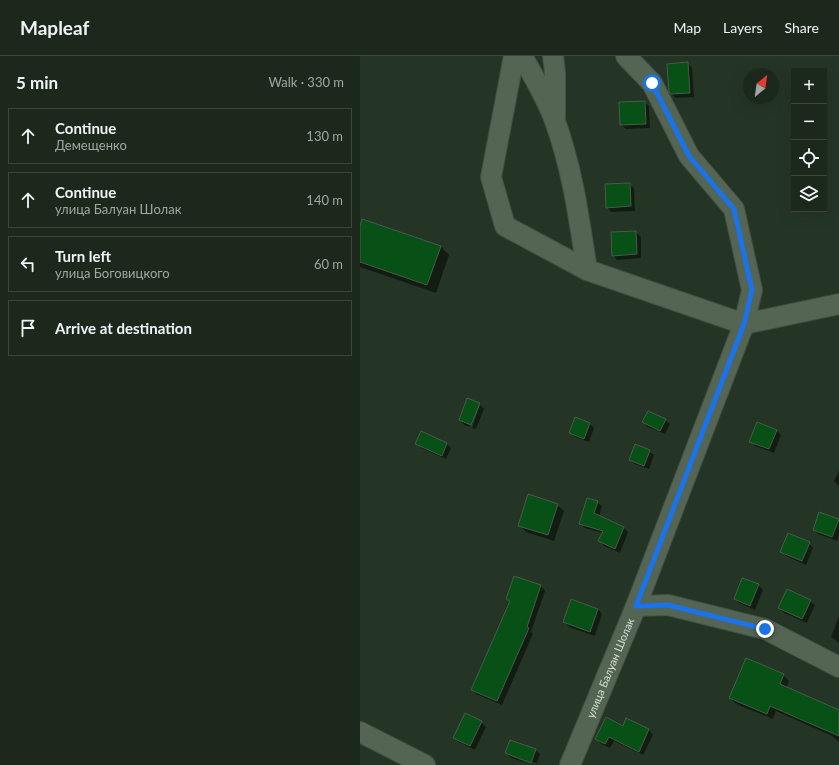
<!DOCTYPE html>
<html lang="en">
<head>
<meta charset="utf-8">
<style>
  body { margin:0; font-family:Lato,sans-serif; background:#253025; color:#f1f3f6 }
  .controls { position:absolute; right:12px; top:12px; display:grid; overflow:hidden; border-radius:0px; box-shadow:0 4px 16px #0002 }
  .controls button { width:36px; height:36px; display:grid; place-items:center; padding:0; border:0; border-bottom:1px solid #3a443b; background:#1c281c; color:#f1f3f6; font:20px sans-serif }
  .compass { position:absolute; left:383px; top:12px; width:36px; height:36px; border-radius:50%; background:#1c281c; box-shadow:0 4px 16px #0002; rotate:29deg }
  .stop { position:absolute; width:12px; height:12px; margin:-9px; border:3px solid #1a73e8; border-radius:50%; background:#fff }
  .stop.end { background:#1a73e8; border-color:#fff; box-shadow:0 1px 4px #0008 }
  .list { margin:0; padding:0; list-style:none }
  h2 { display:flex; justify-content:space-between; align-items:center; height:52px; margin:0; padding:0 16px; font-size:17px }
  h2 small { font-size:13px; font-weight:400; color:#a0a6a3 }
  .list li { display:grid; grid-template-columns:26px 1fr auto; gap:12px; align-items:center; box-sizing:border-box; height:56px; margin:0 8px 8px; padding:0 8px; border:1px solid #3a443b; border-radius:0px }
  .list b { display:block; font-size:15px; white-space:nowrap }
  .list p { margin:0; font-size:13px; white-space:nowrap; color:#a0a6a3 }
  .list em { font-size:13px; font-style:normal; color:#a0a6a3 }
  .icon { flex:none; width:22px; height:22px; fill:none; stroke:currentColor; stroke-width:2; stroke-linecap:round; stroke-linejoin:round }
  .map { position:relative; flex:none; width:479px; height:709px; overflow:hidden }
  header { display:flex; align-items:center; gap:24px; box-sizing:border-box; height:56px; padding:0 20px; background:#1c281c; border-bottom:1px solid #3a443b }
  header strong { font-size:19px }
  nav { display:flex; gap:22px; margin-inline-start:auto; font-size:14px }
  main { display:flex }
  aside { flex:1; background:#1c281c }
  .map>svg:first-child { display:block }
  .shadow { fill:#0007 }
  .building { fill:#075016; stroke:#495a49 }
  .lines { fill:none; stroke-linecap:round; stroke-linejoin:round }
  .minor-casing { stroke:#414f42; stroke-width:22 }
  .minor { stroke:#546554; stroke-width:20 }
  .route { stroke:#1a73e8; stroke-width:5 }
  .labels { text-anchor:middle; stroke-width:3.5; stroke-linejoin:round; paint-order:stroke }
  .street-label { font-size:11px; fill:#d5dfd5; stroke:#253525 }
</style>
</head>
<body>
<header>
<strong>Mapleaf</strong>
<nav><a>Map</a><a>Layers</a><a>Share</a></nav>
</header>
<main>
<aside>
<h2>5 min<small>Walk · 330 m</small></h2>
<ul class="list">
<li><svg class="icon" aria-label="ahead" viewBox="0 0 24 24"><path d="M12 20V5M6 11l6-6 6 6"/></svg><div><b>Continue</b><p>Демещенко</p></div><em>130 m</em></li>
<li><svg class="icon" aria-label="ahead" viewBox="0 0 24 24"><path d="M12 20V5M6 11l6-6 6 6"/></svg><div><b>Continue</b><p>улица Балуан Шолак</p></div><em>140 m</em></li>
<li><svg class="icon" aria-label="left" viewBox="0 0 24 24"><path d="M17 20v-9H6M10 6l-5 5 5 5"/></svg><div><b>Turn left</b><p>улица Боговицкого</p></div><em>60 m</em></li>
<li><svg class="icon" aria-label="arrive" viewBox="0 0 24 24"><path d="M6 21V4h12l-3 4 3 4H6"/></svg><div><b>Arrive at destination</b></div></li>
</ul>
</aside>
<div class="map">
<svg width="479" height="709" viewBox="0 0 479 709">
  <rect width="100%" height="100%" fill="#253525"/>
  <g class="shadow">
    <path d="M328 7 332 12 334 41 316 42 311 38Z"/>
    <path d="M284 46 289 50 290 72 266 73 261 69Z"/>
    <path d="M270 128 274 133 275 155 251 156 247 151Z"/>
    <path d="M0 173 80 190 89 199 76 237 0 211Z"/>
    <path d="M276 176 281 181V202L257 204 253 199Z"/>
    <path d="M108 344 120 349H118L110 371 104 369 100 364Z"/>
    <path d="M120 349 124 353 116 373 112 372Z"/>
    <path d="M305 364 310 368 305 378 288 371 283 366Z"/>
    <path d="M398 367 417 375 421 379 414 397 395 390 390 385Z"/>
    <path d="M230 368 234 372 229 386 215 381 210 377Z"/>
    <path d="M56 388H87L91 392 86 403 61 392Z"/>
    <path d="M289 395 294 399 289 413 275 408 270 404Z"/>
    <path d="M479 415V430L474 425Z"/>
    <path d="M237 446 242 450 239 461 264 472 268 476 260 497 244 490 240 485 243 477 225 472 220 468Z"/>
    <path d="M197 449 204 455 194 485 166 476 159 469Z"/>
    <path d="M460 457 479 465V480L477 485 458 478 454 474Z"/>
    <path d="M449 487 453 492 446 509 426 500 421 496Z"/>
    <path d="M155 521 181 530 185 535 171 576 173 578 142 649 116 638 112 634 151 546 148 543Z"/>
    <path d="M398 529 403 534 395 554 379 547 375 543Z"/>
    <path d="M212 545 238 553 242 558 235 580 209 571 205 566Z"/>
    <path d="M450 545 455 549 447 567 424 557 420 552Z"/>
    <path d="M479 560V587L471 581Z"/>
    <path d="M423 619 429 625 426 632 479 655V686L472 680 416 655 413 663 376 648 370 642Z"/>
    <path d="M267 664 289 674 293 679 283 699 254 685 250 692 241 688 237 683 263 671Z"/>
    <path d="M121 666 126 671 115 694 99 686 94 682Z"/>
    <path d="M175 694 180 698 176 709V707L150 698V700L174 709 151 702 146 697Z"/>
  </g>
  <g class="building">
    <path d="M328 6 330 37 311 38 309 36 307 8Z"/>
    <path d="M285 45 286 68 260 69 259 46Z"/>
    <path d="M270 127 271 150 246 152 245 128Z"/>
    <path d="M2 163 81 190 67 229 0 206V170Z"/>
    <path d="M276 175 277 198 252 200 251 176Z"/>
    <path d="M107 342 120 347 111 369 99 364Z"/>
    <path d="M288 355 306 363 300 375 282 366Z"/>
    <path d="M215 361 230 367 224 383 209 377Z"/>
    <path d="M397 366 417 374 409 393 389 386Z"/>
    <path d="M61 375 87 387 82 400 55 388Z"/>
    <path d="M275 388 290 394 284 410 269 404Z"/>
    <path d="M168 438 198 448 188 479 158 470Z"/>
    <path d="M227 442 238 445 234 457 264 471 255 493 238 485 243 475 219 468Z"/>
    <path d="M459 456 479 463 472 481 453 474Z"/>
    <path d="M428 477 450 486 442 505 420 496Z"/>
    <path d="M154 520 181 529 167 571 169 572 137 645 111 634 150 545 146 543Z"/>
    <path d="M382 522 399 528 390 550 374 543Z"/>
    <path d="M427 533 451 544 442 563 418 552Z"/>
    <path d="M211 543 238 553 230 576 203 566Z"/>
    <path d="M386 602 424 618 420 628 479 654V680L410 650 407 658 369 642Z"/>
    <path d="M105 657 122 665 110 690 93 682Z"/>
    <path d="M246 661 263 670 266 662 289 673 279 696 249 681 245 688 235 683Z"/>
    <path d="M150 684 176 693 171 707 145 697Z"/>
  </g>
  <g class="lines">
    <defs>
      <g id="minor">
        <path d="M154 0 131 121 145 170 227 214 384 268 479 248"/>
        <path d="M162 0C174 21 187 43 195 65 213 115 219 163 227 214"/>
        <path d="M193 0 195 16V60"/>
        <path d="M276 550 308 549 405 573 479 611"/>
        <path d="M0 676 65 709"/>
        <path id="s1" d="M210 709 276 550 384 268 392 234 374 153 329 100 292 27 266 0"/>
      </g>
    </defs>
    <use href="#minor" class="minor-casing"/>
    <use href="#minor" class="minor"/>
  </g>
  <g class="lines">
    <path class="route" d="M292 27 329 100 374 153 392 234 384 268 276 550 308 549 405 573"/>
  </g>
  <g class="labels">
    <g class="street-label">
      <text dy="4" stroke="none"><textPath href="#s1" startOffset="105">улица Балуан Шолак</textPath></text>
    </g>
  </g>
</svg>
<div class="controls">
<button>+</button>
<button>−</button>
<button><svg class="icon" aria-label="locate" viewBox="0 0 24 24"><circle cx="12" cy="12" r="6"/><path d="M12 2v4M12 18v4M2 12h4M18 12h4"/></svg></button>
<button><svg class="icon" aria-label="layers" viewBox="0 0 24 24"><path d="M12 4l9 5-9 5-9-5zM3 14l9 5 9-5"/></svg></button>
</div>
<svg class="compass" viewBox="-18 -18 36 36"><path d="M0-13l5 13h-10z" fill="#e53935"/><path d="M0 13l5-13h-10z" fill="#a0a6a3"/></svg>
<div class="stop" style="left:292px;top:27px"></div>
<div class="stop end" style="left:405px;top:573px"></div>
</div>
</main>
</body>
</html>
